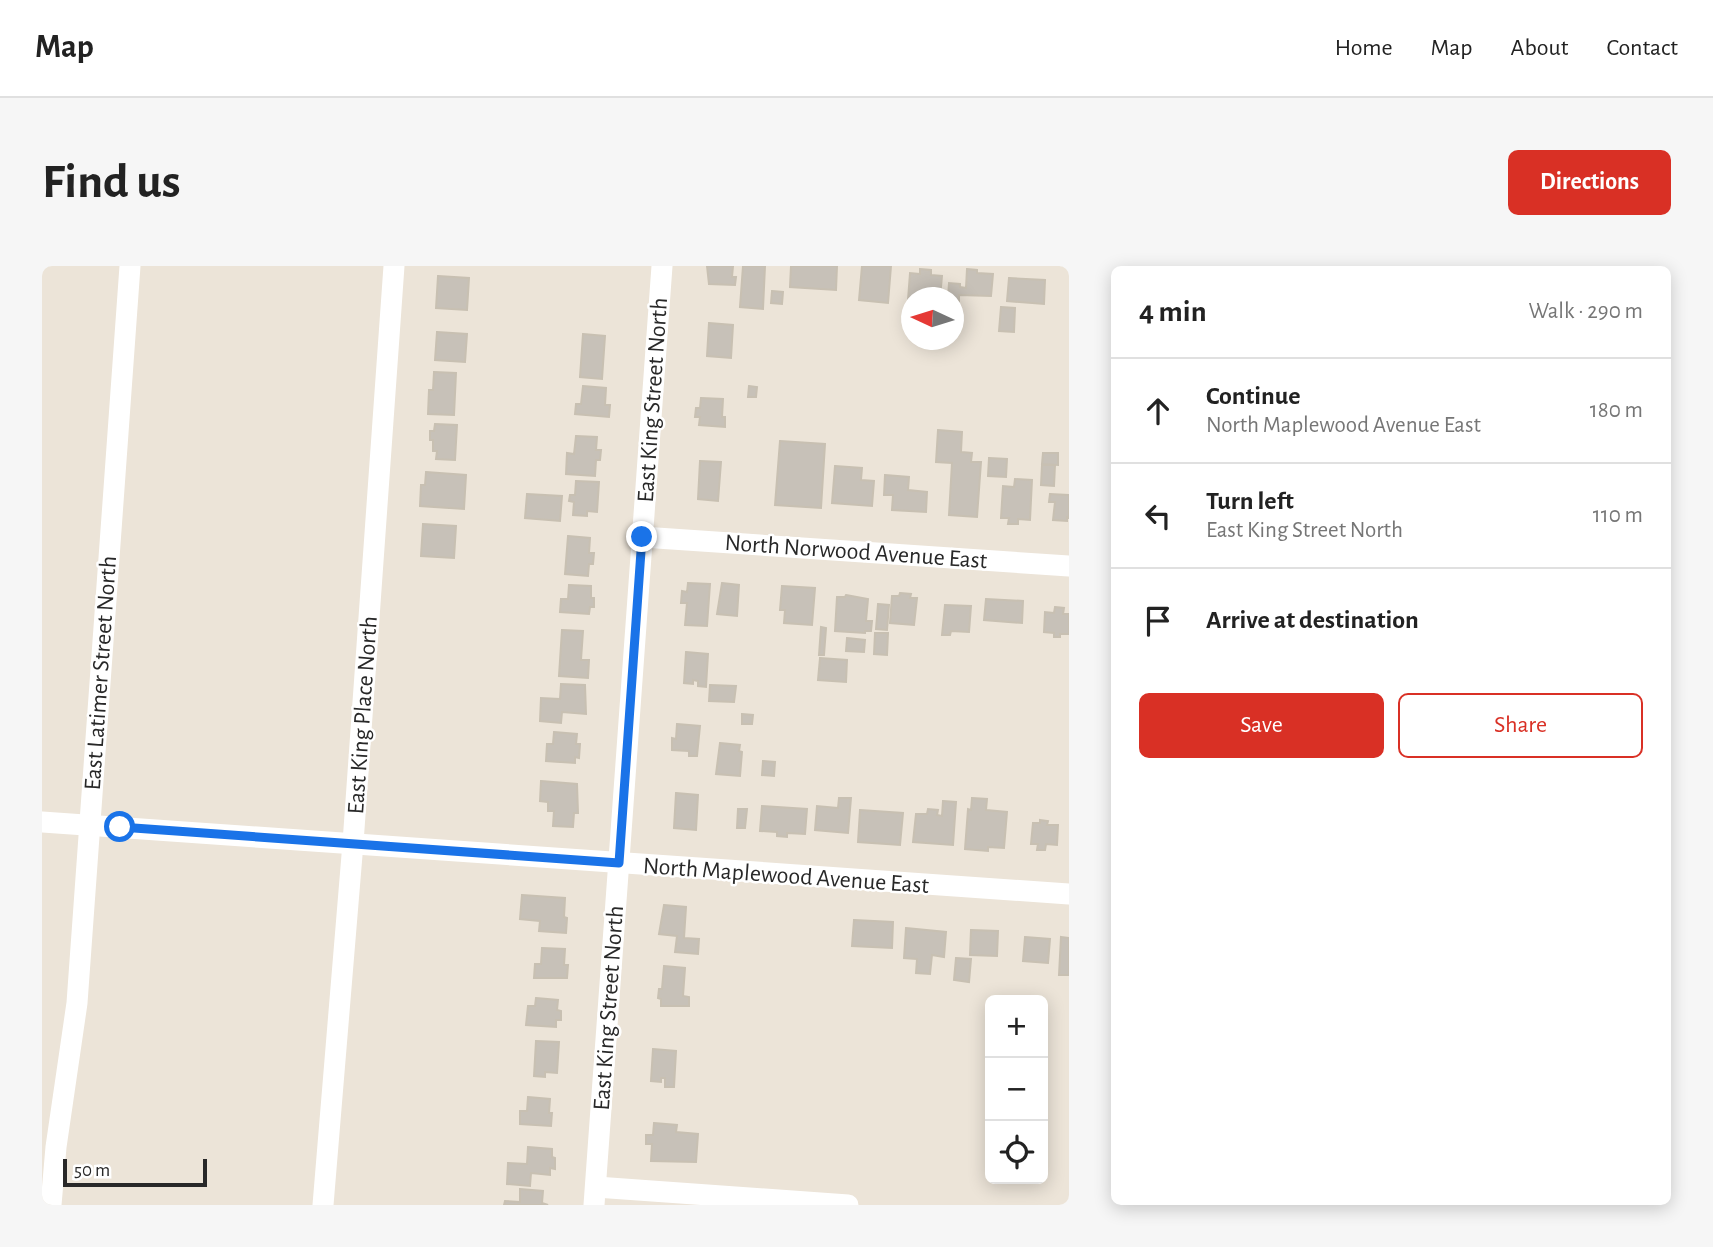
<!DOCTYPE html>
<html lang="en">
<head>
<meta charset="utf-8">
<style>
  body { margin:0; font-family:"Alegreya Sans",sans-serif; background:#f6f6f6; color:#222 }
  .controls { position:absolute; right:21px; bottom:21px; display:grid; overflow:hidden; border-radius:10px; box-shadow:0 4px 18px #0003 }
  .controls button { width:63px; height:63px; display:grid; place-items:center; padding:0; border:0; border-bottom:2px solid #e0e0e0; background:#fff; color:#222; font:35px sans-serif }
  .compass { position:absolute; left:859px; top:21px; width:63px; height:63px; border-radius:50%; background:#fff; box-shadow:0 4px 18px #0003; rotate:274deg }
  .scale { position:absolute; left:21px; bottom:18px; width:144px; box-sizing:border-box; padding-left:7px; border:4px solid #282828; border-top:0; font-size:19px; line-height:24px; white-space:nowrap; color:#282828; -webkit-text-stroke:5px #fff; paint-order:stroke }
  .stop { position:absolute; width:21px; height:21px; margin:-16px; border:5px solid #1a73e8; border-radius:50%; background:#fff }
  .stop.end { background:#1a73e8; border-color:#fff; box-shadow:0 2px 7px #0008 }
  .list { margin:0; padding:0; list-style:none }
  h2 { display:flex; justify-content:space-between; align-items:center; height:91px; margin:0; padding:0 28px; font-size:30px }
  h2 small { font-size:23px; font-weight:400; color:#767676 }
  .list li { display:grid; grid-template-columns:46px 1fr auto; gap:21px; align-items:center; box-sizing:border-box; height:105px; padding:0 28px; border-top:2px solid #e0e0e0 }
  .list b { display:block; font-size:26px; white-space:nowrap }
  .list p { margin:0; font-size:23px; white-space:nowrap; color:#767676 }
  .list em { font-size:23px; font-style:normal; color:#767676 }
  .actions { display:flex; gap:14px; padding:21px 28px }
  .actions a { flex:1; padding:16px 0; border:2px solid #d93025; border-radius:10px; text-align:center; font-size:24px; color:#d93025 }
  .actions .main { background:#d93025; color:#fff }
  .icon { flex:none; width:38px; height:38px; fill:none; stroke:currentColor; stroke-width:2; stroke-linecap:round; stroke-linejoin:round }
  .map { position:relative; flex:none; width:1027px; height:939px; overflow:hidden; border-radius:10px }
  header { display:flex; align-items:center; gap:42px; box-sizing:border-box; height:98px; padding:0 35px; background:#fff; border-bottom:2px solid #e0e0e0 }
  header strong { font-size:33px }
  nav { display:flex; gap:38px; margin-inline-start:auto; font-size:24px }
  .intro { display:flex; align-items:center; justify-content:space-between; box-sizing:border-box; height:168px; padding:0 42px }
  h1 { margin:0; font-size:49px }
  .button { padding:18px 32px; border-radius:10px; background:#d93025; color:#fff; font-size:24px; font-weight:700 }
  main { display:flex; gap:42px; padding:0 42px }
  aside { flex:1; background:#fff; border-radius:10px; box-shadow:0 4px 18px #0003 }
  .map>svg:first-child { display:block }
  .building { fill:#c7c1b8; stroke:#c8c0b2; stroke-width:2 }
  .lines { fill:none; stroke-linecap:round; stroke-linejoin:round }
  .minor { stroke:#fff; stroke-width:21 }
  .route { stroke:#1a73e8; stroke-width:9 }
  .labels { text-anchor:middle; stroke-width:5; stroke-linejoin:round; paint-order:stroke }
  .street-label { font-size:24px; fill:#282828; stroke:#fff }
</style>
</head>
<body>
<header>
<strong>Map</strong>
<nav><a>Home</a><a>Map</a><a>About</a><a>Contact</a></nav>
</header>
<div class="intro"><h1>Find us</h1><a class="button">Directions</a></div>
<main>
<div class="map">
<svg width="1027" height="939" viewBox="0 0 1027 939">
  <rect width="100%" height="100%" fill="#ece4d8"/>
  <g class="building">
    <path d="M665 0H691L690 11H694L693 19 667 18Z"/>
    <path d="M701 0H723L721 43 698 41Z"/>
    <path d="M749 0H795L794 24 748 21Z"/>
    <path d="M820 0H849L846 37 817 34Z"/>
    <path d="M878 3 889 4V9L900 10 898 32H870V35L866 34 868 7 878 8Z"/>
    <path d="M925 3 935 4V7L951 8 949 30 917 29V39H912V32H906L907 17 918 18V21L924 22Z"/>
    <path d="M396 10 427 12 425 44 394 42Z"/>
    <path d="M967 12 1003 14 1002 38 965 35Z"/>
    <path d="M730 25 741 26 740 38 729 37Z"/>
    <path d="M959 41 973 42 972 66 957 65Z"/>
    <path d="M667 57 691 59 689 92 665 90Z"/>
    <path d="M395 66 425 68 423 96 393 94Z"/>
    <path d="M541 68 563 70 560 113 538 111Z"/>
    <path d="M392 106 414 107 412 149 386 148 387 124H391Z"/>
    <path d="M541 120 564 122 563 139H568L567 151 533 148 534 138H539Z"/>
    <path d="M707 120 715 121 714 131H706Z"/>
    <path d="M659 132 681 133 680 151H683V161L657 159 658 151H653L654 142H658Z"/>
    <path d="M393 158 415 159 413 194 394 193 395 185H391V174H388V165H392Z"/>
    <path d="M896 164 920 166 919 186 930 187 929 196H939L935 251 907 249 910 197 894 196Z"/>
    <path d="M534 170 555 171 554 184H559L558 194H554L553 210 524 208 525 187 532 188Z"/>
    <path d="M738 175 783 178 779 242 733 239Z"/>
    <path d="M1001 187H1016V199L1000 198Z"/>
    <path d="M947 192 965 193 964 211 946 210Z"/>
    <path d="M658 195 679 196 676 235 656 233Z"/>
    <path d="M1000 199H1013L1012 220 999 219Z"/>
    <path d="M793 200 820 202 819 214 832 215 830 240 790 237Z"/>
    <path d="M384 206 424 209 422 243 378 240 379 219H383Z"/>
    <path d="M843 209 867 211 866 224 885 226 884 246 850 244 851 229H842Z"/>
    <path d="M973 213 990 214 988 254 976 253V258H966L967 252H959L961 220 972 221Z"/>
    <path d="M534 215 557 216 555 246 545 245V250L531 249 532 236 527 235 528 229H533Z"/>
    <path d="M485 228 520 230 518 255 483 252Z"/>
    <path d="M1008 228 1027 229V252L1025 251V255L1011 254 1013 236H1007Z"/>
    <path d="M381 258 414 260 412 292 379 290Z"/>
    <path d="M526 270 548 272 547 287H552L551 298H547L546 310 523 308Z"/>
    <path d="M646 317 668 318 665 360 643 359 645 337H639L640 325 645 326Z"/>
    <path d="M680 317 697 319 695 350 675 348Z"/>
    <path d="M527 319 549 320V332H552V341H548L547 348 518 346 519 333H526Z"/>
    <path d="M740 320 773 322 770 359 742 357 743 344H738Z"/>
    <path d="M858 327 869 328 868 332H875L872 359 848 357 850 330H857Z"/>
    <path d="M804 329 826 333 824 355H830L829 365H823V367L793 365 795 331H803Z"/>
    <path d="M944 333 981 335 980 357 942 354Z"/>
    <path d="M836 338 847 339 845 364 834 363Z"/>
    <path d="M903 339 929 340 927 366 909 365 908 369H900Z"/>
    <path d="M1013 341 1022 342 1021 348H1027V368H1018V371H1012V367L1002 366 1003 346 1012 347Z"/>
    <path d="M779 361 784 362 782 389H777Z"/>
    <path d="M520 364 541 365 539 394H547L546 412 517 410Z"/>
    <path d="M833 367H846L845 389 832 388Z"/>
    <path d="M805 372 823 374 822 386 804 385Z"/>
    <path d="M644 386 666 388 664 421 656 420V415L651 414V418L642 417Z"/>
    <path d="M778 392 805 394 804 416 776 414Z"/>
    <path d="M519 418 543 419 544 448 520 446 519 457 498 455 499 432 518 433Z"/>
    <path d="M668 419 694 420 692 436 667 435Z"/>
    <path d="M700 448 711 449 710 458H700Z"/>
    <path d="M635 458 658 460 655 490H647V485L630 484V472L634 473Z"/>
    <path d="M512 466 535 468 534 478H538L537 492 533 491V497L504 495 505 478H511Z"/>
    <path d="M678 477 698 479 697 485 700 486 698 510 674 508Z"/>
    <path d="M721 495 733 496 732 510 720 509Z"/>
    <path d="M499 515 535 518 536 547H532L531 561 511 560 512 545H506V536L498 535Z"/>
    <path d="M634 527 656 529 654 564 632 562Z"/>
    <path d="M797 532H809L806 567 773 564 775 540 796 542Z"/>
    <path d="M930 532 945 533 944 544 965 546 962 582 946 581V585L923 583 926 543 929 544Z"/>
    <path d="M901 535 914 536 911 579 871 576 874 548H885L886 543 896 544 895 549 900 550Z"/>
    <path d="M720 540 765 543 763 568 745 567V571L735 570V566L718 565Z"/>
    <path d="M696 543H705L703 562H695Z"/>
    <path d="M818 544 861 547 858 579 816 576Z"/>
    <path d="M998 554 1006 555 1005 559H1016L1015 579 1004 578 1003 584H995L996 578H989L991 557H998Z"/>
    <path d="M480 629 523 632 522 651 525 652 524 667 497 665 498 655 478 653Z"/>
    <path d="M622 639 644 641 642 672 657 673 656 688 633 686 635 670 617 668Z"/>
    <path d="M812 654 851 656 850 682 810 680Z"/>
    <path d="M864 662 904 666 902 691 890 689 888 708 874 707 875 693 862 692Z"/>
    <path d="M929 664 956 665 955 690 928 689Z"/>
    <path d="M983 671 1008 673 1006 697 981 695Z"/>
    <path d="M1019 671 1027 672V709H1017Z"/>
    <path d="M500 682 523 683 522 699H526L525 712H492L493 698H499Z"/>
    <path d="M914 692 929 693 927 716 912 714Z"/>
    <path d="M622 700 643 702 641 730 647 731V740H619V733L616 732 617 723H620Z"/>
    <path d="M494 732 516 734 515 744 519 745V754H514V761L484 759 486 740H493Z"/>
    <path d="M494 775 517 776 515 807 503 806V811L492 810Z"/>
    <path d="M611 783 634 785 632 821H623V812H619V816L609 815Z"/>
    <path d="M486 831 508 833 507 847H510L509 860 478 858V845H485Z"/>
    <path d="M612 857 635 859 634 866 656 868 654 896 609 895 610 878H604V869H611Z"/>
    <path d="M486 881 510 883V891L513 892V903L508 902V909L489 907 488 920 465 918 466 897 485 898Z"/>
    <path d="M478 923 501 925 500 937 506 939H462L463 935 478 936Z"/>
  </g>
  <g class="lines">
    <g class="minor">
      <path d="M600 271 1027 300"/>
      <path d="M0 556 1027 628"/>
      <path d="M554 921 806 939"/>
      <path d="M9 939 14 881 35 737 88 0"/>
      <path d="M281 939 311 577 352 0"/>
      <path d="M552 939 620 0"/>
    </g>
  </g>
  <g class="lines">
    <path class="route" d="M78 561 577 597 600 271"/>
  </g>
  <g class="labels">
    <g class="street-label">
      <text transform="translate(610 134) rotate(-86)" y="8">East King Street North</text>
      <text transform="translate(814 285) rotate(4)" y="8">North Norwood Avenue East</text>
      <text transform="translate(58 407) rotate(-86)" y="8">East Latimer Street North</text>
      <text transform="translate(320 449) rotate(-86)" y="8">East King Place North</text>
      <text transform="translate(744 609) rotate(4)" y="8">North Maplewood Avenue East</text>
      <text transform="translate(566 742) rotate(-86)" y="8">East King Street North</text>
    </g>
  </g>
</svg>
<div class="controls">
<button>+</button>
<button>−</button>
<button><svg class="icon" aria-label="locate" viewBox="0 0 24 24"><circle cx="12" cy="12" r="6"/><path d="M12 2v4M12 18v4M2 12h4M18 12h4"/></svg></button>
</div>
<svg class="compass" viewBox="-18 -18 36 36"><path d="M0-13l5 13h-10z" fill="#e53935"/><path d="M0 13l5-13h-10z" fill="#767676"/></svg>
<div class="scale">50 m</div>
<div class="stop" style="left:78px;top:561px"></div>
<div class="stop end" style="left:600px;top:271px"></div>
</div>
<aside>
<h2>4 min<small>Walk · 290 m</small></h2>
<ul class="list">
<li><svg class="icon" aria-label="ahead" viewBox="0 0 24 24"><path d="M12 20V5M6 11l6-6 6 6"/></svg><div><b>Continue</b><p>North Maplewood Avenue East</p></div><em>180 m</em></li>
<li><svg class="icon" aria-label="left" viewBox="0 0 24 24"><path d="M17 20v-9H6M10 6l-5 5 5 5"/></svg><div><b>Turn left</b><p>East King Street North</p></div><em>110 m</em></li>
<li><svg class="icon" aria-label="arrive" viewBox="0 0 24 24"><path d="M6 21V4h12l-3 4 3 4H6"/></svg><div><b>Arrive at destination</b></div></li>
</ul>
<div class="actions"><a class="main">Save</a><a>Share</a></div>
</aside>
</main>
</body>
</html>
